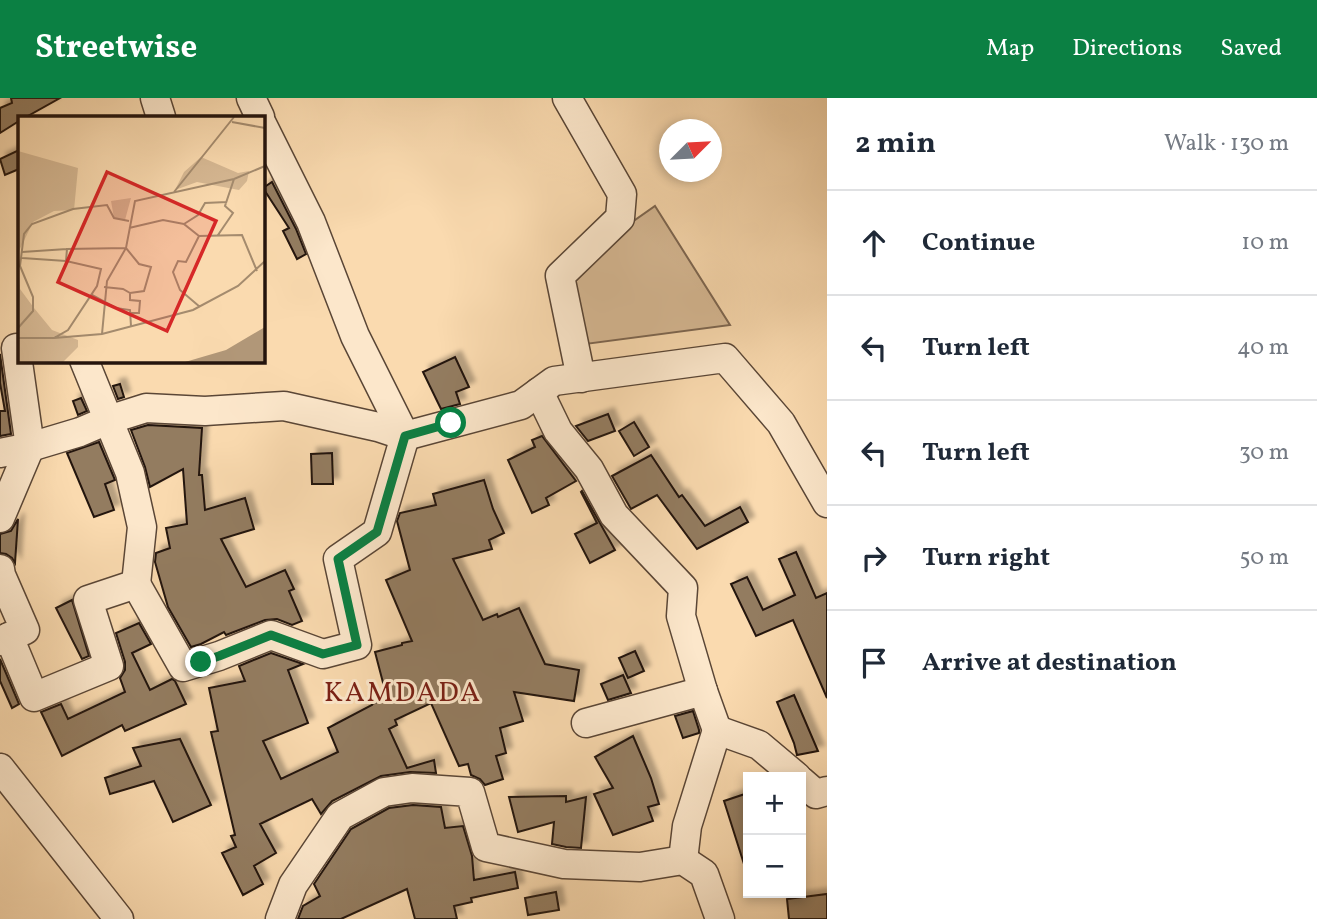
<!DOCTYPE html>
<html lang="en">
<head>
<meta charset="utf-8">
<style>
  body { margin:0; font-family:Vollkorn,serif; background:#f6f6f7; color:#1f2937 }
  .controls { position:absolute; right:21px; bottom:21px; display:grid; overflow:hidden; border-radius:0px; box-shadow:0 4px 10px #0003 }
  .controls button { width:63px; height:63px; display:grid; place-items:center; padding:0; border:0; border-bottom:2px solid #e0e1e3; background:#fff; color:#1f2937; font:35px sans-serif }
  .compass { position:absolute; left:659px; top:21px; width:63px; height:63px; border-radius:50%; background:#fff; box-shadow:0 4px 10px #0003; rotate:66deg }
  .stop { position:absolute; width:21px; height:21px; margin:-16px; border:5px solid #0b8043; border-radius:50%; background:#fff }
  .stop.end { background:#0b8043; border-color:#fff; box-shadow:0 2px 7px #0008 }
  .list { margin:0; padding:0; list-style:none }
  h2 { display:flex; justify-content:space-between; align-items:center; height:91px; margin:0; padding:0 28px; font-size:30px }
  h2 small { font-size:23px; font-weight:400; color:#747a83 }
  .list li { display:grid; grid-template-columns:46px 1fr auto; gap:21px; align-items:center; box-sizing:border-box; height:105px; padding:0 28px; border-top:2px solid #e0e1e3 }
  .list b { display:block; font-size:26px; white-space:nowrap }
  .list em { font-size:23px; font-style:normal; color:#747a83 }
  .icon { flex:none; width:38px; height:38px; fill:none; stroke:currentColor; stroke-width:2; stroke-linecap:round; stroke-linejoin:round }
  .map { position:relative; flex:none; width:827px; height:821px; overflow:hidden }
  header { display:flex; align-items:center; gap:42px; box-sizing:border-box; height:98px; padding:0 35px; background:#0b8043; color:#fff }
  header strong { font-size:33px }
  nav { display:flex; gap:38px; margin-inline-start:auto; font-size:24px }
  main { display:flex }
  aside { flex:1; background:#fff }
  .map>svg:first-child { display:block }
  .green { fill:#d6b893; stroke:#7d6650; stroke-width:2 }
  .building { fill:#937b61; stroke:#24140d; stroke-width:2; filter:url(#shadow) }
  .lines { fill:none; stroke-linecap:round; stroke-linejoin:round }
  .street-casing { stroke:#5a4636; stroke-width:31 }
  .street { stroke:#fce7cb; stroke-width:28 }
  .route { stroke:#0b8043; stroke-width:9 }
  .labels { text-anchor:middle; stroke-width:6; stroke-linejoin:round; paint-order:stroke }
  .quarter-label { font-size:28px; letter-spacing:2px; fill:#7a1f14; stroke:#fce7cb }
  .inset-road { fill:none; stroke:#a48b6e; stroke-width:2 }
  .view { fill:#d62828; fill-opacity:0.15; stroke:#d62828; stroke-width:3.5 }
  .inset-edge { fill:none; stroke:#24140d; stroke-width:3.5 }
</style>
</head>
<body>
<header>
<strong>Streetwise</strong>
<nav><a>Map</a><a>Directions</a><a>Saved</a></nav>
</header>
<main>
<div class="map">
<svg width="827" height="821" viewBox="0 0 827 821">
  <defs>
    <filter id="shadow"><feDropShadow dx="6" dy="-6" stdDeviation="2" flood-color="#0004"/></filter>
  </defs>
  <rect width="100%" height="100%" fill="#fadaaf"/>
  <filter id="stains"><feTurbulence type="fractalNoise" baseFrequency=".00286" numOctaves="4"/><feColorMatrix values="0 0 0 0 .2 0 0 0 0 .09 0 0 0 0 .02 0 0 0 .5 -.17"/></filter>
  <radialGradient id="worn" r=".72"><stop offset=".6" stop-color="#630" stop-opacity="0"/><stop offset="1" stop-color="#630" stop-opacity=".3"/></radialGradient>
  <path class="green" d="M655 108 730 227 578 247 561 174Z"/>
  <g class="building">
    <path d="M11 0H60L26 19H19V23L0 35V10L12 5Z"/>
    <path d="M19 52V71L5 77 0 61Z"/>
    <path d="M272 84 296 131 306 156 297 161 283 133 289 130 263 90Z"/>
    <path d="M0 256 11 336 0 338V313H5L0 285Z"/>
    <path d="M455 259 469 289 456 294 460 306 441 311 423 274Z"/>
    <path d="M120 286 124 299 118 301 113 288Z"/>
    <path d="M81 300 87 313 78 317 73 303Z"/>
    <path d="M608 316 615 333 588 343 576 328Z"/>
    <path d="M634 324 649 349 634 358 619 333Z"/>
    <path d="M148 327 202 330 199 377H202L205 412 245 400 254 431 221 441 246 489 285 472 294 491 289 493 302 523 292 527 277 521 265 522 226 537 224 534 201 546 191 549 168 509 155 464 156 455 170 450 166 430 187 426 183 371 150 389 145 369 131 332Z"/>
    <path d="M542 338 576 383 546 400 549 407 532 415 508 362 535 349 532 342Z"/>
    <path d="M99 344 115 382 105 386 114 412 94 419 67 355Z"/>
    <path d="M332 355 333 386H312L311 356Z"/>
    <path d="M651 357 679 399 682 397 705 428 740 409 748 424 697 451 657 397 631 411 612 378Z"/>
    <path d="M484 382 493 411 504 435 489 442 492 451 453 461 483 522 497 516 498 519 519 510 545 566 579 572 574 603 514 594 523 623 500 630 506 655 496 658 503 681 485 687 480 681 471 677 468 666 459 668 431 605 395 622 397 627 389 631 407 670 434 662 436 675 410 674 381 678 332 703 321 716 312 701 260 726 276 755 254 768 263 786 243 797 222 755 236 749 231 738 235 737 211 634 218 633 209 590 245 583 239 568 271 555 303 566 288 572 308 625 263 643 281 681 338 654 328 630 372 607V606L387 600 375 554 402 547V545L412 543 386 482 410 472 397 423 400 415 436 407 433 396Z"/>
    <path d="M582 393 615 452 590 465 575 436 597 425 581 394Z"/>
    <path d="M18 421 15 465 12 460 6 456 0 455V436L11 433Z"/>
    <path d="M796 454 816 500 827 495V600L793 522 756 538 731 486 747 479 763 512 795 497 779 461Z"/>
    <path d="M72 502 89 558 82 561 56 510Z"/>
    <path d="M139 525 151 546 132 555 150 592 172 581 175 583 186 606 125 633 122 627 62 658 41 614 61 606 68 621 125 594 120 580 125 572V564L116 535Z"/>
    <path d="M635 553 644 573 628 580 619 560Z"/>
    <path d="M0 561 19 606 12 610 0 583Z"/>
    <path d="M623 577 631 595 608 602 601 586Z"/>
    <path d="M794 597 818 653 797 657 794 645 777 604Z"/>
    <path d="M693 613 699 632V635L683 640 675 618Z"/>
    <path d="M633 638 651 680 659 706 648 709 653 723 613 737 594 696 613 690 595 659Z"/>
    <path d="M180 641 211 707 173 724 154 683 110 696 105 680 141 668 133 650Z"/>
    <path d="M748 695V765L744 766 724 703Z"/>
    <path d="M566 698V704L586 699 581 750 566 749 552 746 554 724 518 734 509 699Z"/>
    <path d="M413 707 441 709 445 730 463 728 472 758 474 782 515 774 518 790 471 800 472 804 454 808 457 821H415L407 791 341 821H298L303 808 320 798 314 786 351 731 389 710Z"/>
    <path d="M556 794 559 812 528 817 525 800Z"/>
    <path d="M827 796V821H789L787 801Z"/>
  </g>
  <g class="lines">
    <defs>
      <g id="street">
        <path d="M155 0 161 19"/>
        <path d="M251 0 260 19"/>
        <path d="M567 0 622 96 620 120 560 178 581 280"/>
        <path d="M539 294 558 333 589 371 614 417 683 490 681 518 703 593 717 632"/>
        <path d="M0 355 30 349 80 334 108 322 146 310 205 313 284 308 378 329 405 338 521 307 554 283 725 260 781 325 827 405"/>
        <path d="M0 420 30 349 16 250"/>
        <path d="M0 471 1 477 25 532 0 543"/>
        <path d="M136 486 183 569 219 558 271 537 323 556 357 547 338 461 377 434 405 338 355 238 311 124 262 26"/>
        <path d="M9 539 34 599 109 568 88 502 136 486 142 429 130 375 84 262"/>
        <path d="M586 625 703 593"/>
        <path d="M0 670 119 821"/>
        <path d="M801 683 816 696 827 693"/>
        <path d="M683 762 687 728 717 632 759 647 797 679"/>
        <path d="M280 821 293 787 340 718 384 694 412 690 470 694 486 749 564 766 640 769 683 762 704 776 720 821"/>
      </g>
    </defs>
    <use href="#street" class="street-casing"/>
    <use href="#street" class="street"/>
  </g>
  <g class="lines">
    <path class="route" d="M201 564 219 558 271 537 323 556 357 547 338 461 377 434 405 338 451 325"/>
  </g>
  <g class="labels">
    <g class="quarter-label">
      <text x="403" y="603">KAMDADA</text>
    </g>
  </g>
  <g transform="translate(18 18)">
    <rect width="247" height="247" fill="#fadaaf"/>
    <path d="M0 35 60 52 56 94 36 95 15 106 0 137ZM183 41 220 57 231 55 229 65 221 74 179 66 157 74 166 56ZM113 82 107 104 96 102 93 85ZM0 150 2 173 16 192 34 214 60 224V231L45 246H0Z" fill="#d6b893"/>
    <path d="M247 211V246H167L208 234Z" fill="#b19778"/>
    <path class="inset-road" d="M214 6 247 12M156 76 216 1M111 112 145 104 166 108M200 119 215 97 207 90 216 63M181 120 166 108 180 99 187 87 209 86M4 136 49 133M4 142 48 145M86 171 105 173 112 177V184L122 185 121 197H112M74 179 98 192 112 194 113 210M182 191 162 174 155 156 160 145 168 146 181 120 224 119 239 155M0 212 15 195V181L2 150 6 118 14 108 55 93 89 89 96 102 111 105M84 218 89 165 108 132 117 85 216 63 247 50M0 222H36L50 214 79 170 83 153 48 145 49 133 108 132 121 148 133 151 126 175 112 177M36 222 84 218 175 194 220 170 247 145"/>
    <path class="view" d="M89 56 198 105 149 215 40 166Z"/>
    <rect width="247" height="247" class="inset-edge"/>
  </g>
  <rect width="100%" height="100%" filter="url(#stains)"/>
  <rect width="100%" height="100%" fill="url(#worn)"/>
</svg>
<div class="controls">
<button>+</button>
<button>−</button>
</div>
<svg class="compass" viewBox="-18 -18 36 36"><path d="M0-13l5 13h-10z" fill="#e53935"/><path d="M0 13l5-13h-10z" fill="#747a83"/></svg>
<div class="stop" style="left:451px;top:325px"></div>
<div class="stop end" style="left:201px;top:564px"></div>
</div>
<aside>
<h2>2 min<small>Walk · 130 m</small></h2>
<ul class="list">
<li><svg class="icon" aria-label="ahead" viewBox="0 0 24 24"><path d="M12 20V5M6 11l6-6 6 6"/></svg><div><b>Continue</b></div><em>10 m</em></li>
<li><svg class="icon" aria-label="left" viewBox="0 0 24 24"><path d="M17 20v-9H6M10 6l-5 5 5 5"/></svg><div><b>Turn left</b></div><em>40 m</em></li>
<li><svg class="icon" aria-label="left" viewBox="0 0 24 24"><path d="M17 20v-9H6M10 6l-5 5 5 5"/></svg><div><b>Turn left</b></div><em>30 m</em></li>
<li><svg class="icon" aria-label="right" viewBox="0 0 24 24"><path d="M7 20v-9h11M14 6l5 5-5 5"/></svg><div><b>Turn right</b></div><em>50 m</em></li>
<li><svg class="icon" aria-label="arrive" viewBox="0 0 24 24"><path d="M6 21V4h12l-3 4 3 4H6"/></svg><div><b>Arrive at destination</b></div></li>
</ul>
</aside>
</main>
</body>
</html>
